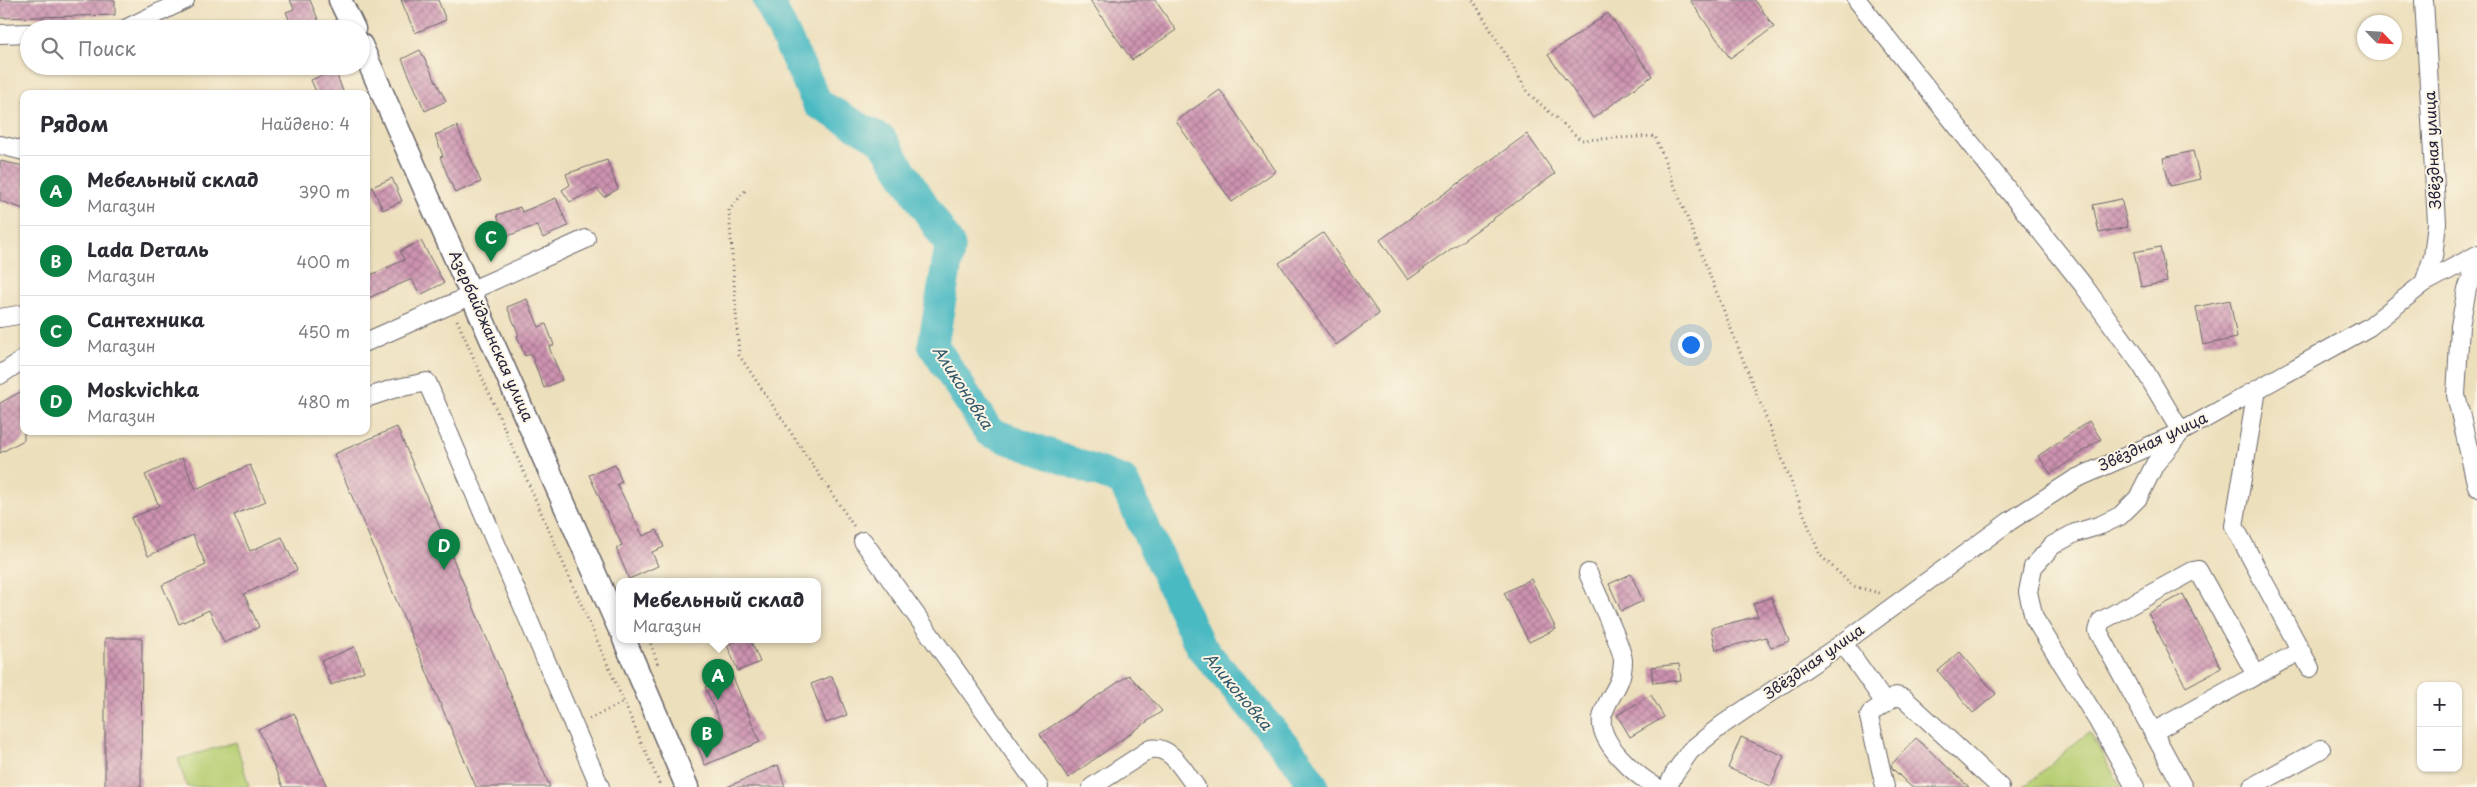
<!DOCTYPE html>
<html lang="ru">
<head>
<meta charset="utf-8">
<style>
  body { margin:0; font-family:"Playpen Sans",sans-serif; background:#f7f7f7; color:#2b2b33 }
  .controls { position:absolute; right:15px; bottom:15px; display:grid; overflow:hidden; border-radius:10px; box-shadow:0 1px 4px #0004 }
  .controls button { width:45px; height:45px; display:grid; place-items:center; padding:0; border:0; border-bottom:1px solid #e1e1e2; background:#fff; color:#2b2b33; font:25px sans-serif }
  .compass { position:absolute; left:2357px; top:15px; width:45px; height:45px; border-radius:50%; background:#fff; box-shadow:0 1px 4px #0004; rotate:115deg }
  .you { position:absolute; left:1690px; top:344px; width:18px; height:18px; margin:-12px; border:4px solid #fff; border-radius:50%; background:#1a73e8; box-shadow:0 0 0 8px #1a73e833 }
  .badge { display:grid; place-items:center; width:32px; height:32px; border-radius:50%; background:#0b8043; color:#fff; font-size:16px; font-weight:700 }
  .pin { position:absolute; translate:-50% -41px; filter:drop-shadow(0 1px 2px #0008) }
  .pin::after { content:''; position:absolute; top:26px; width:18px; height:15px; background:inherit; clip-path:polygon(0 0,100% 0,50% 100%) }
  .popup { position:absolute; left:616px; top:578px; width:205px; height:65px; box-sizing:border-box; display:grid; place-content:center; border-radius:10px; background:#fff; filter:drop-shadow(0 1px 4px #0005); font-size:16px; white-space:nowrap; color:#7c7c81 }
  .popup b { font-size:19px; color:#2b2b33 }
  .popup::after { content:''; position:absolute; left:50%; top:100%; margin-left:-10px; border:10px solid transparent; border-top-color:#fff }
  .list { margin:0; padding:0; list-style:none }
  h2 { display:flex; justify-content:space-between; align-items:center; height:65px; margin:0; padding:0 20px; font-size:21px }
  h2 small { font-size:16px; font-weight:400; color:#7c7c81 }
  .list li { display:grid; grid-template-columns:32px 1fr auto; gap:15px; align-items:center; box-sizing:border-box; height:70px; padding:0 20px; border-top:1px solid #e1e1e2 }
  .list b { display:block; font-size:19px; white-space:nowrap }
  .list p { margin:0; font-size:16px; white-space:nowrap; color:#7c7c81 }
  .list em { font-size:16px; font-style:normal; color:#7c7c81 }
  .icon { flex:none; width:28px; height:28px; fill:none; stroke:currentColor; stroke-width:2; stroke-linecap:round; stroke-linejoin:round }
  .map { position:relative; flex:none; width:2477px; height:787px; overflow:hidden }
  .search { position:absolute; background:#fff; box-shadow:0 1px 4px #0004; left:20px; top:20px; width:350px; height:55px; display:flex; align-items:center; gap:12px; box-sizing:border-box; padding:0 18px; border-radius:28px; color:#7c7c81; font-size:19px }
  .panel { position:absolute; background:#fff; box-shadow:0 1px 4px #0004; left:20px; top:90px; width:350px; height:345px; border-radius:10px }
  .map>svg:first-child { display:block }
  .green { fill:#b6cd71; stroke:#6c7856 }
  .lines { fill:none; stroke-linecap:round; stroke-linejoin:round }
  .river { stroke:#4ab9c2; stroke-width:31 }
  .building { fill:url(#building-cross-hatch) }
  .minor-casing { stroke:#696468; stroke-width:20 }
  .major-casing { stroke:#696468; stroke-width:25 }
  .path { stroke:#696468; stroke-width:3; stroke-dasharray:1 4; stroke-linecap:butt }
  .minor { stroke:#fff; stroke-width:18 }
  .major { stroke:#fff; stroke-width:22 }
  .labels { text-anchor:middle; stroke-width:4; stroke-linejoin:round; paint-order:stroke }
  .street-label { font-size:15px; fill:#22223b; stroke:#fcf5e5 }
  .water-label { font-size:16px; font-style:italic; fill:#30576a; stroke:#fcf5e5 }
</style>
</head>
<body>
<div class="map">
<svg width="2477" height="787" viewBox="0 0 2477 787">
  <defs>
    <pattern id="building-cross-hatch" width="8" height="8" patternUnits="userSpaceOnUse" patternTransform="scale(1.25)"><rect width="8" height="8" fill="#cd93b0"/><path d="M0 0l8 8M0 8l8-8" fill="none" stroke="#a67890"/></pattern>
  </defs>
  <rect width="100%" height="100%" fill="#fcf5e5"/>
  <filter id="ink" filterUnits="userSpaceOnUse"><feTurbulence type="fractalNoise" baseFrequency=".02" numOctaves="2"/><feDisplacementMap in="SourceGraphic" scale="10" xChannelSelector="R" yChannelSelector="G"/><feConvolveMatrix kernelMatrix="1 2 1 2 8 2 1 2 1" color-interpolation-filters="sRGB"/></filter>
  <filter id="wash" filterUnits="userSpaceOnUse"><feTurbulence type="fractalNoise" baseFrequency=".0096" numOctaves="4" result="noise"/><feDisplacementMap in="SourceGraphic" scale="20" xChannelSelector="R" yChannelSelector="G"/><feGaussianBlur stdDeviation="1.12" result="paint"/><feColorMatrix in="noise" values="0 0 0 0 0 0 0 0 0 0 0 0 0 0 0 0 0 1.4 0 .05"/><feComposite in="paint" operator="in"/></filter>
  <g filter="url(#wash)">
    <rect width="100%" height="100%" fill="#ecdfbc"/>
    <g class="green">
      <path d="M2090 733 2121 787H2024L2086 734Z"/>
      <path d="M236 742 249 787H187L178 759Z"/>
    </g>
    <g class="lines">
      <path class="river" d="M768 0 818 104 882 140 950 246 933 345 989 432 1123 481 1200 646 1296 759 1314 787"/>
    </g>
    <g id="blocks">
      <g class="building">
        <path d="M0 0H115V15L0 18Z"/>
        <path d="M290 0H310L322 29H293L286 12 294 9Z"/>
        <path d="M401 0H438L446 20 415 33Z"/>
        <path d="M1090 0H1155L1176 30 1132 60Z"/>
        <path d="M1690 0H1755L1774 27 1730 58Z"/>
        <path d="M1608 13 1652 76 1593 118 1548 55Z"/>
        <path d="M420 50 446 101 425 111 402 59Z"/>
        <path d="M335 70 344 94H317L311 80Z"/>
        <path d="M1220 90 1276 171 1232 202 1176 121Z"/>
        <path d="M457 126 481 182 455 193 440 157 443 156 435 135Z"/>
        <path d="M1527 134 1555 174 1408 280 1380 240Z"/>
        <path d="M2193 151 2200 179 2170 186 2163 158Z"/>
        <path d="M607 160 618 189 604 197 597 189 570 202 562 190 570 185 566 174Z"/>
        <path d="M0 161 24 166V209L0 201Z"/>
        <path d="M392 178 402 201 383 210 372 187Z"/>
        <path d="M556 198 568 226 543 238 537 225 505 237 497 215 520 207 522 212Z"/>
        <path d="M2121 199 2128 227 2099 233 2093 205Z"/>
        <path d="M1323 233 1379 314 1336 345 1279 263Z"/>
        <path d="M421 241 444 283 420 295 412 279 366 299V277L404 260 400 251Z"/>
        <path d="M2160 247 2167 282 2141 287 2134 252Z"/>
        <path d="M527 299 539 327 546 324 554 345 549 347 562 380 544 388 531 354 525 356 517 336 519 335 507 307Z"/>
        <path d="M2230 300 2237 338 2203 345 2196 307Z"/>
        <path d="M24 390V440L0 453V403Z"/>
        <path d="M2089 421 2101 439 2051 474 2038 456Z"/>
        <path d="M397 427 550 787H476L434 689 334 454Z"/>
        <path d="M182 458 196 489 250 465 266 501 234 515 250 551 282 537 297 570 244 594 259 627 224 643 209 610 179 624 162 585 206 565 193 535 148 556 131 518 159 506 145 475Z"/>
        <path d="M615 465 622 482 617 484 643 536 657 530 664 547 652 552 658 566 629 579 616 548 622 545 589 475Z"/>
        <path d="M1631 574 1643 601 1621 611 1609 584Z"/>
        <path d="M1531 579 1556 629 1529 642 1504 593Z"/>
        <path d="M2183 594 2221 668 2186 687 2148 613Z"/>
        <path d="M1771 597 1789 641 1771 648 1766 637 1716 650 1711 628 1758 616 1753 604Z"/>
        <path d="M105 638H142L141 787H105Z"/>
        <path d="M741 639H750L760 662 738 671 727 645Z"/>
        <path d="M354 647 364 671 331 685 321 661Z"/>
        <path d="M1960 652 1996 694 1973 713 1938 671Z"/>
        <path d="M1679 664 1681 680 1653 683 1651 667Z"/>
        <path d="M732 675 760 742 705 765 694 738 722 726 705 687Z"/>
        <path d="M1129 675 1162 711 1068 778 1040 734Z"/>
        <path d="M832 676 847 715 826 723 811 684Z"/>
        <path d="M1651 695 1664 717 1630 737 1617 715Z"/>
        <path d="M294 713 327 787H283L258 730Z"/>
        <path d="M1741 737 1784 756 1771 786 1728 768Z"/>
        <path d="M1916 738 1969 787H1911L1892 768 1891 765Z"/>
        <path d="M778 765 785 787H727Z"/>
      </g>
    </g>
  </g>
  <g filter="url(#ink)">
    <use href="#blocks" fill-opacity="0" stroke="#696468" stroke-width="1"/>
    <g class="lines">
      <defs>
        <g id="minor">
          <path d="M1857 0 2084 286 2142 366 2181 432 2155 464 2138 498 2120 516 2101 525 2075 533 2053 545 2033 567 2028 592 2034 618 2098 721 2135 787"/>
          <path d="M125 29 185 0"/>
          <path d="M0 34 29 33"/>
          <path d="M0 145 24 151"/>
          <path d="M2477 263 2467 289 2460 326 2456 395 2477 487"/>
          <path d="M2424 283 2477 255"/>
          <path d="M470 291 586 239"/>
          <path d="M0 318 24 314"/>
          <path d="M366 342 472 295"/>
          <path d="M0 375 24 359"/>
          <path d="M2257 390 2234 526 2310 668"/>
          <path d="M366 398 393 389 427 382 600 787"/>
          <path d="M863 541 1039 787"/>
          <path d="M1588 573C1595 590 1623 648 1623 661 1623 687 1606 697 1602 718 1598 743 1637 776 1656 787"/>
          <path d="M1843 643 1885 703"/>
          <path d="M2153 732 2098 631 2101 621 2193 571 2198 570 2256 675"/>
          <path d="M1092 787 1150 749C1172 745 1184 772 1196 787"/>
          <path d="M1668 787 1674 774 1690 751 1722 725 1843 643 2010 521 2075 479 2181 432 2369 327 2424 283 2433 257 2437 223 2424 0"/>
          <path d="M1885 787 1869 717 1872 712 1896 696 1905 699 2000 787"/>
          <path d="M2183 787 2153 732 2300 651"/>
          <path d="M2252 787 2321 749"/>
        </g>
        <g id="major">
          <path d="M340 0 354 29"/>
          <path d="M361 45 619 628"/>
          <path d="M624 639 687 787"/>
        </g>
      </defs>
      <use href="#minor" class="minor-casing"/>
      <use href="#major" class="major-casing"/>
      <g class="path">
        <path d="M1473 0 1529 94 1581 140 1655 136 1820 555 1853 586 1883 594"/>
        <path d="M745 191 729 210 739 355 855 528"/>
        <path d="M457 320 661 787"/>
        <path d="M649 639 659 667"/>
        <path d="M589 719 624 702"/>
      </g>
      <use href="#minor" class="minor"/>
      <use href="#major" class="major"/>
    </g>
  </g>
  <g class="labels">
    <g class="street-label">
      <text transform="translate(2433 150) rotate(-93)" y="5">Звёздная улица</text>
      <text transform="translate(491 336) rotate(66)" y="5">Азербайджанская улица</text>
      <text transform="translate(2153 442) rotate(-25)" y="5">Звёздная улица</text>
      <text transform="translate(1814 662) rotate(-35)" y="5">Звёздная улица</text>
    </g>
    <g class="water-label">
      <text transform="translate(963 387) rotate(57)" y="6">Аликоновка</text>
      <text transform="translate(1238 691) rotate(50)" y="6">Аликоновка</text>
    </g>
  </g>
</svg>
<div class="controls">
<button>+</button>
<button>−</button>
</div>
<svg class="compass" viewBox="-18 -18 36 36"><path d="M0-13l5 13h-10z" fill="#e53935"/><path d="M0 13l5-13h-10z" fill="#7c7c81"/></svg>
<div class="you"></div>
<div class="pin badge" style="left:718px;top:700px">A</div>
<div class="popup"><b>Мебельный склад</b>Магазин</div>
<div class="pin badge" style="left:707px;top:758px">B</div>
<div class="pin badge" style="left:491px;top:262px">C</div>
<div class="pin badge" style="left:444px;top:570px">D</div>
<div class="search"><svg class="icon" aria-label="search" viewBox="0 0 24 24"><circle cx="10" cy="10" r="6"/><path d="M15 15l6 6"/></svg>Поиск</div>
<section class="panel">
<h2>Рядом<small>Найдено: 4</small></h2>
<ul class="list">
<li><span class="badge">A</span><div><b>Мебельный склад</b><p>Магазин</p></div><em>390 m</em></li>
<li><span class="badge">B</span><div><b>Lada Dеталь</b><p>Магазин</p></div><em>400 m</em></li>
<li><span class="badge">C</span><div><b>Сантехника</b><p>Магазин</p></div><em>450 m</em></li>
<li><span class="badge">D</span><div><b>Moskvichka</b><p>Магазин</p></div><em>480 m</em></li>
</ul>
</section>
</div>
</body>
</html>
